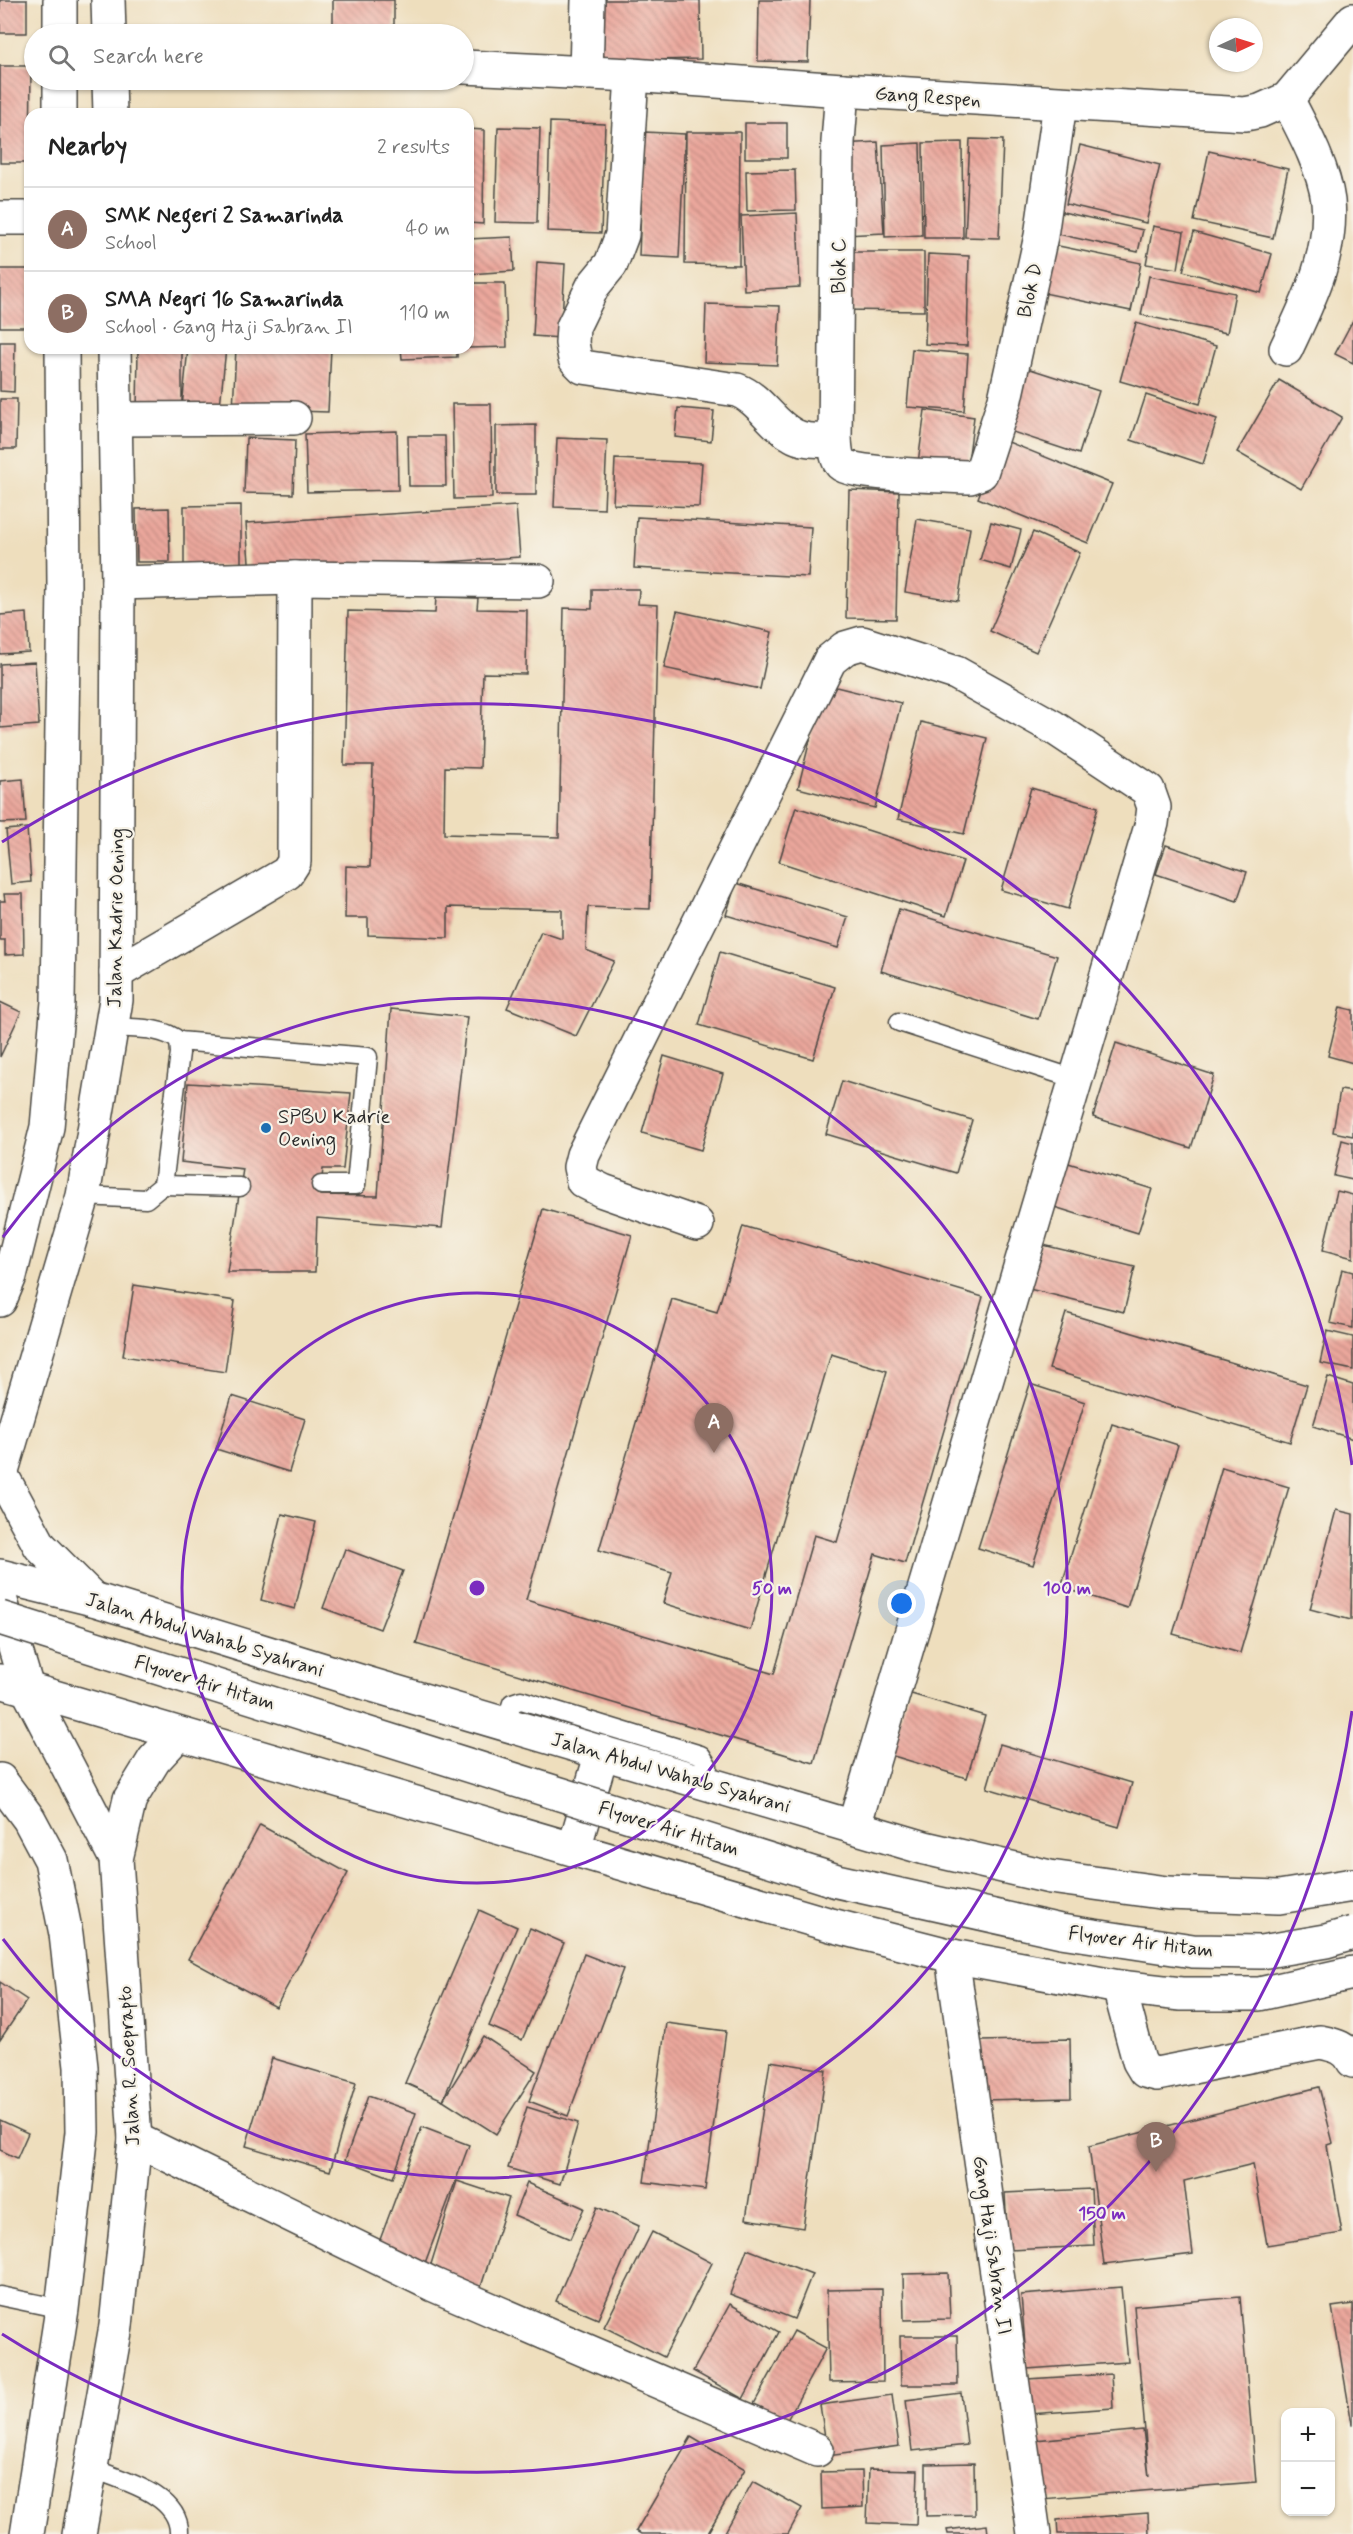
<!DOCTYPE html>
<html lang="en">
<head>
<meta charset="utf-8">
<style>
  body { margin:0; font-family:Mynerve,sans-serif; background:#f6f6f6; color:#222 }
  .controls { position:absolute; right:18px; bottom:18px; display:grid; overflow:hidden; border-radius:12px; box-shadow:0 2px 4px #0004 }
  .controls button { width:54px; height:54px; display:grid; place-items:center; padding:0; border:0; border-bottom:2px solid #e0e0e0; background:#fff; color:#222; font:30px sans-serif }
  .compass { position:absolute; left:1209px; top:18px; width:54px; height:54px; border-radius:50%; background:#fff; box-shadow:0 2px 4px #0004; rotate:86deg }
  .you { position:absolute; left:902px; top:1604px; width:21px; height:21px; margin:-15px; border:4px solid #fff; border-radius:50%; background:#1a73e8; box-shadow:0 0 0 9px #1a73e833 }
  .badge { display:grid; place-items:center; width:39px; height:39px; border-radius:50%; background:#1f6fb2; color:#fff; font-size:20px; font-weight:700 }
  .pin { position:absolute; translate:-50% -50px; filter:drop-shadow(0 2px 3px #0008) }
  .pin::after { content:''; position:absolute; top:32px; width:21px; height:18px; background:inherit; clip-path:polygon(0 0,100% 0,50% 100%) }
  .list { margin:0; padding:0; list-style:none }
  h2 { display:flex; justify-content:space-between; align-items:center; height:78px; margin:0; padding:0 24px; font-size:26px }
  h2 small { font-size:20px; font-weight:400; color:#767676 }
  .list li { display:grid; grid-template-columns:39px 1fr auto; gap:18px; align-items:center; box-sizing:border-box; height:84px; padding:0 24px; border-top:2px solid #e0e0e0 }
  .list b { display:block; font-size:22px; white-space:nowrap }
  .list p { margin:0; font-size:20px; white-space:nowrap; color:#767676 }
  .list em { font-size:20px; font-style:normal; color:#767676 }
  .icon { flex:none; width:33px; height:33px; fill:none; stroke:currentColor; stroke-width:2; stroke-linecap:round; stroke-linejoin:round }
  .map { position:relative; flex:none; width:1353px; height:2534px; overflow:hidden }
  .search { position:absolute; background:#fff; box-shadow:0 2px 4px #0004; left:24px; top:24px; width:450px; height:66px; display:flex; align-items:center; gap:15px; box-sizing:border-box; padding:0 21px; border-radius:33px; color:#767676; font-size:22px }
  .panel { position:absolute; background:#fff; box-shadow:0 2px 4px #0004; left:24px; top:108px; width:450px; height:246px; border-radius:18px }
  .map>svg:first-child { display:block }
  .building { fill:url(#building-back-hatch) }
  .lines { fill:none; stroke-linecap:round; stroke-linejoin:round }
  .service-casing { stroke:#484641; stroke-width:21 }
  .minor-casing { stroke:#484641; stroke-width:36 }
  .secondary-casing { stroke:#484641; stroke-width:36 }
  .primary-casing { stroke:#484641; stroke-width:36 }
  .trunk-casing { stroke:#484641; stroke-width:36 }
  .service { stroke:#fff; stroke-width:18 }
  .minor { stroke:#fff; stroke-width:33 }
  .secondary { stroke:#fff; stroke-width:33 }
  .primary { stroke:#fff; stroke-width:33 }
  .trunk { stroke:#fff; stroke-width:33 }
  .trunk-bridge-casing { stroke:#484641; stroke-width:36; stroke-linecap:butt }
  .trunk-bridge { stroke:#fff; stroke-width:33 }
  .ring { fill:none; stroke:#7b2cbf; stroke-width:3 }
  .poi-dot { fill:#1f6fb2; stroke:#f7f3e8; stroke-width:2 }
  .labels { text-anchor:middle; stroke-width:4.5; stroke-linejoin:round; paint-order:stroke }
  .street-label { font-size:20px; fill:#2b2b2b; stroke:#f7f3e8 }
  .poi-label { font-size:20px; fill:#2b2b2b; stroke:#f7f3e8; text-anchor:start }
  .centre { fill:#7b2cbf; stroke:#f7f3e8; stroke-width:3 }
  .ring-label { font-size:18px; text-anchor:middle; font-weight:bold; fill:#7b2cbf; stroke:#f7f3e8; stroke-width:4.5; stroke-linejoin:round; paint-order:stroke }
</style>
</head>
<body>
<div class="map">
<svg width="1353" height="2534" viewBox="0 0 1353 2534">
  <defs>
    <pattern id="building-back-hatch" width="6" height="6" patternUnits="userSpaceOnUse" patternTransform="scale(1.5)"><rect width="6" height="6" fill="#eba79c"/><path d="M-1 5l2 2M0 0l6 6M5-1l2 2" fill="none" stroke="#bf887f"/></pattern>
  </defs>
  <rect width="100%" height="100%" fill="#f7f3e8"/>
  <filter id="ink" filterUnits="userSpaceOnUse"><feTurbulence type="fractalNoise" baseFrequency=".0167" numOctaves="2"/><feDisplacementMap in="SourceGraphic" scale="12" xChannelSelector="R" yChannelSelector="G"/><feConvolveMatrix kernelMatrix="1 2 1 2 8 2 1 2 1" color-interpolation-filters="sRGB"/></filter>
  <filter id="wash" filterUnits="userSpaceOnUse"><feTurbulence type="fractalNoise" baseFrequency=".008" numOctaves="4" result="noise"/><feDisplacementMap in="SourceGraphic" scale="24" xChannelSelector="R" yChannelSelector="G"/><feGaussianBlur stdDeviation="1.35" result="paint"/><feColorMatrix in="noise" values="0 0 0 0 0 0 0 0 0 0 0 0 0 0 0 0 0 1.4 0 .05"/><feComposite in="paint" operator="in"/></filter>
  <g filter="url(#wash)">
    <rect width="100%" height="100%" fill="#eedebd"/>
    <g id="blocks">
      <g class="building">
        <rect x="0" y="0" width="27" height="33"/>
        <rect x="333" y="0" width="61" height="34"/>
        <path d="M596 0H700L701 59 598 61Z"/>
        <path d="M759 0H810L808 62 758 61Z"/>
        <path d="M0 66H31L30 163H0Z"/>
        <path d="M550 122 605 124 601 233 547 231Z"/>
        <rect x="745" y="123" width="42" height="35"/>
        <path d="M498 127 540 128 537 223 495 222Z"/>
        <path d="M468 129 484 130 483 224 468 223Z"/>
        <path d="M644 132 685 134 679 258 639 256Z"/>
        <path d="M686 132H740L739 265 685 264Z"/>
        <path d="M970 139 1003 140 999 238 965 237Z"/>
        <path d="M878 142 884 233 845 235 839 144Z"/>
        <path d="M962 142 963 238H924L923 143Z"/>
        <path d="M920 143 922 235 885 237 883 145Z"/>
        <path d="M1080 145 1160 165 1146 223 1066 204Z"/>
        <path d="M1209 151 1288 169 1273 238 1194 221Z"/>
        <path d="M795 170 796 210 747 211 746 171Z"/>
        <path d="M1054 210 1143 230 1138 252 1049 232Z"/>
        <path d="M797 213 800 287 744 290 741 216Z"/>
        <path d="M1153 226 1184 232 1178 269 1146 264Z"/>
        <path d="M1194 232 1272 254 1261 293 1183 271Z"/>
        <path d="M512 237 514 271 468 274V239Z"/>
        <path d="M1049 244 1141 263 1131 311 1039 292Z"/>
        <path d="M840 252H924V311L840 310Z"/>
        <path d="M928 254 969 256 967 346 925 344Z"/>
        <path d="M537 262 565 264 561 338 533 336Z"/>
        <rect x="0" y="269" width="30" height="58"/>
        <path d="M1149 276 1235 293 1227 333 1141 315Z"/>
        <path d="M468 283H505L507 347 468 348Z"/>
        <path d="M706 304 780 306 777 365 704 362Z"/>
        <path d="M1353 320V363L1335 354Z"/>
        <path d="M1136 323 1216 346 1200 404 1120 381Z"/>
        <path d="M0 342H15L14 392 0 391Z"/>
        <path d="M138 348H182V407L188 348H226L219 416 137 411Z"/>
        <path d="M236 348H331L328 412 233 409Z"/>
        <path d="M401 348H457V357L402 359Z"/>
        <path d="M912 349 968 354 964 411 907 407Z"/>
        <path d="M1021 366 1099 391 1079 454 1001 428Z"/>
        <path d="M1279 380 1342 417 1301 489 1237 452Z"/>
        <path d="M1146 395 1217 419 1203 464 1131 440Z"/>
        <path d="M0 399H17L16 449H0Z"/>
        <path d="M452 404H491L492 498 454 499Z"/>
        <path d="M678 408 714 411 711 441 675 437Z"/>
        <path d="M925 410 974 417 967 469 918 463Z"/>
        <path d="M536 425V495H496V426Z"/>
        <path d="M397 431 398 490 307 492 305 434Z"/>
        <path d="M408 436H445L446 486H409Z"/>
        <path d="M246 438 295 440 293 494 244 493Z"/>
        <path d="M557 438 607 440 604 509 554 507Z"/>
        <path d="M1001 439 1112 484 1088 543 978 498Z"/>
        <path d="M615 459 702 463 699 507 613 504Z"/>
        <path d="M849 490 899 492 896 619 846 618Z"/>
        <path d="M241 505V566L184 567V506Z"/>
        <path d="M516 506 520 557 250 575 246 523Z"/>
        <path d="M169 508 170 562H137L136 509Z"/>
        <path d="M637 517 811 527 808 577 634 568Z"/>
        <path d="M917 519 970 528 958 601 905 592Z"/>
        <path d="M991 522 1021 530 1011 569 980 560Z"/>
        <path d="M1033 532 1080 553 1036 652 990 631Z"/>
        <path d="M592 589H639L638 604 658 605 650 909 588 907 586 950 614 961 576 1036 507 1008 541 932 562 939V910L448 907V938L368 935V918H345L346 866 370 867 373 765H344L348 611 435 613 436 597 478 598 477 609 527 610 526 674 483 673 480 768 445 767 444 834 559 837 564 608 592 609Z"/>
        <path d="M677 611 772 632 760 689 664 668Z"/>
        <path d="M27 613 29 652 0 654V615Z"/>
        <path d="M35 662 39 725 0 728V664Z"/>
        <path d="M824 684 901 703 875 808 798 788Z"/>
        <path d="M921 722 987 738 964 834 898 819Z"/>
        <path d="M23 779 26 822 0 823V781Z"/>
        <path d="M1031 788 1098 807 1068 909 1001 890Z"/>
        <path d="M796 807 963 861 946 916 779 862Z"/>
        <path d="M27 828 31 882 11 884 6 830Z"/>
        <path d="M1166 845 1247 872 1237 901 1156 874Z"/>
        <path d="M736 883 848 917 838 948 726 915Z"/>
        <path d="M4 894H23L24 954 5 955V940H0V901H5Z"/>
        <path d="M899 909 1057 956 1038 1019 881 971Z"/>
        <path d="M720 952 835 987 813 1059 699 1025Z"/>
        <path d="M0 1002 21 1012 0 1057Z"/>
        <path d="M1340 1007 1353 1010V1063L1328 1056Z"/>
        <path d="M391 1009 467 1017 442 1228 317 1218 315 1272H227L243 1169 181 1162 188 1083 351 1093 343 1169H323L320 1195 378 1196Z"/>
        <path d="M1116 1043 1214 1075 1191 1148 1093 1117Z"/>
        <path d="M664 1056 723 1074 701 1150 642 1133Z"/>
        <path d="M842 1081 972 1120 956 1173 826 1134Z"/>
        <path d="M1340 1090 1353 1092V1136L1333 1132Z"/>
        <path d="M1342 1140 1353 1143V1180L1334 1176Z"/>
        <path d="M1062 1161 1152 1189 1138 1233 1048 1205Z"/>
        <path d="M1337 1191 1353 1195V1258L1323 1250Z"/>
        <path d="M543 1209 632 1235 526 1600 774 1674 814 1535 837 1542 887 1371 831 1354 750 1630 663 1603 672 1572 599 1550 672 1299 717 1312 743 1226 983 1297 905 1563 875 1554 814 1763 416 1644Z"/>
        <path d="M1039 1244 1135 1267 1124 1312 1029 1289Z"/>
        <path d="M1342 1269 1353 1272V1328L1330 1323Z"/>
        <path d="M134 1285 235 1301 225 1372 123 1356Z"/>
        <path d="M1066 1313 1307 1385 1290 1442 1049 1369Z"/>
        <path d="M1327 1331 1353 1337V1370L1320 1363Z"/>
        <path d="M1328 1377 1353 1385V1439L1313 1426Z"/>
        <path d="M1030 1384 1085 1402 1033 1565 978 1548Z"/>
        <path d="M232 1396 305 1419 289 1472 216 1449Z"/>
        <path d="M1112 1424 1178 1445 1127 1608 1061 1587Z"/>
        <path d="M1222 1467 1289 1487 1240 1653 1173 1634Z"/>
        <path d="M1336 1510 1353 1514 1351 1620 1310 1609Z"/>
        <path d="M282 1514 316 1522 295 1609 261 1600Z"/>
        <path d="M345 1549 403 1571 380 1629 323 1608Z"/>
        <path d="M908 1693 985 1716 967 1778 890 1755Z"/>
        <path d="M1000 1744 1132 1783 1119 1827 987 1788Z"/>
        <path d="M260 1825 348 1873 276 2007 188 1959Z"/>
        <path d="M479 1910 517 1927 443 2100 405 2083Z"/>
        <path d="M530 1928 564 1943 522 2040 489 2026Z"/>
        <path d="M584 1954 623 1969 568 2116 529 2101Z"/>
        <path d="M0 1982 27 2000 0 2040Z"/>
        <path d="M666 2023 726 2031 705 2190 644 2182Z"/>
        <path d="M483 2036 536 2071 496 2134 443 2100Z"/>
        <path d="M1070 2039 1071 2098 982 2100 981 2041Z"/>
        <path d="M272 2058 356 2083 330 2171 246 2146Z"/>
        <path d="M770 2061 826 2070 803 2228 746 2219Z"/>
        <path d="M1319 2087 1333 2143 1327 2145 1342 2233 1267 2245 1253 2164 1184 2181 1193 2254 1104 2265 1089 2146Z"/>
        <path d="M368 2096 416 2113 393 2178 345 2160Z"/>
        <path d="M527 2107 578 2123 560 2184 508 2168Z"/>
        <path d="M0 2120 28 2133 17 2158 0 2150Z"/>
        <path d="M422 2127 469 2145 425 2263 378 2245Z"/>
        <path d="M457 2181 509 2198 479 2293 427 2277Z"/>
        <path d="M527 2183 584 2208 570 2239 514 2215Z"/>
        <path d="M1091 2189 1094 2246 1008 2250 1005 2193Z"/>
        <path d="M597 2207 639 2226 598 2319 556 2301Z"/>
        <path d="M652 2232 712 2263 664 2357 604 2327Z"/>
        <path d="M747 2249 812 2274 794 2319 730 2294Z"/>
        <path d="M948 2273 950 2319 904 2320 903 2274Z"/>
        <path d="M1121 2287 1128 2362 1027 2369 1021 2295Z"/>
        <path d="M882 2289 883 2381 829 2382 827 2290Z"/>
        <path d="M1240 2297 1256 2482 1041 2499 1035 2440 1143 2430 1149 2477 1134 2306Z"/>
        <path d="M730 2304 779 2332 743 2399 693 2371Z"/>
        <path d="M1353 2304V2424H1352L1332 2307Z"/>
        <path d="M794 2331 826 2348 786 2422 754 2404Z"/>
        <path d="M900 2336H957L958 2385H901Z"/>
        <path d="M1111 2374 1113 2408 1029 2414 1027 2379Z"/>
        <path d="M961 2393 967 2445 912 2451 906 2400Z"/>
        <path d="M892 2395 899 2446 828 2456 820 2405Z"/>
        <path d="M691 2437 745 2469 707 2534H641L636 2531Z"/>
        <path d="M974 2463 975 2515 926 2516V2464Z"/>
        <path d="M869 2469 918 2470 916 2525 867 2523Z"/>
        <path d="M862 2471 863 2507 822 2509 821 2472Z"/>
        <path d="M753 2481 802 2508 788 2534H724Z"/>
        <path d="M1148 2513 1149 2534H1058L1057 2520Z"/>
        <path d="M987 2525 988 2534H948L947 2530Z"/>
      </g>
    </g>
  </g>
  <g filter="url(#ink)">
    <use href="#blocks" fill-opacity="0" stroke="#484641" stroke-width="1.5"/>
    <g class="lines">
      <defs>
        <g id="service">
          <path d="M899 1022 1075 1079"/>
          <path d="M179 1041 368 1057 356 1185H321"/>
          <path d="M163 1185 240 1187"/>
          <path d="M83 1196 146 1199 163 1185 180 1053 179 1041C162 1026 132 1029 110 1027"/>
          <path d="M505 1724 512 1703 521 1700 701 1755 708 1766 704 1782"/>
          <path d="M0 2296 62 2309"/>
          <path d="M91 2468C120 2480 181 2494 179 2534"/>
        </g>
        <g id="minor">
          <path d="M464 67 632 75 842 90 1245 114 1260 111 1287 99 1353 20"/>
          <path d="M586 73 588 0"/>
          <path d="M632 75 622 235 611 264 593 286 573 327 572 343 575 359 583 367 737 390C761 399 771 424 793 435 804 442 822 440 835 441"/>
          <path d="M842 90 838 142 835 441C836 449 836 458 841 464 852 475 949 476 970 477L981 473 1005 399 1041 236 1060 104"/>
          <path d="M0 218H30"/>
          <path d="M1286 349C1308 302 1333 254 1328 201 1324 168 1302 128 1287 99"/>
          <path d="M115 419 294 418"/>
          <path d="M118 583 295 578 538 581"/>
          <path d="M116 973 287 873 294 862 295 578"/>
          <path d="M697 1224 603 1191 583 1181 580 1167 583 1155 830 660 845 648 862 643 956 673 1053 727 1148 790 1154 807 1152 823 854 1826"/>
          <path d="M952 1956 1034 2534"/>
          <path d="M1119 1987 1139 2061 1145 2071 1157 2074 1320 2042C1334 2045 1346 2047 1353 2061"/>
          <path d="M135 2139 434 2285 817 2450"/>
        </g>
        <g id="secondary">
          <path d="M108 0 109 34"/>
          <path d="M60 34V0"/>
          <path d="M60 80V114"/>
          <path d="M109 80 110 114"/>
          <path d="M0 1300 10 1276 47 1127 58 1002 64 585 62 348"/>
          <path d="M0 1487 1 1474 83 1196 116 1000 118 583 114 348"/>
        </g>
        <g id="primary">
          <path d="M0 1598 27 1688 116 1859 135 2139 116 2326 79 2534"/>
          <path d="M0 1780 29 1819 51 1860 66 1934 81 2067 82 2132 62 2309 27 2534"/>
        </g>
        <g id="trunk">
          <path d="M1 1474 40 1546 93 1599"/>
          <path d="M0 1576 93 1599 369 1684 925 1848 1050 1877 1167 1893 1279 1897 1353 1885"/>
          <path d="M0 1681 831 1925 952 1956 1119 1987 1181 1994H1259L1353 1973"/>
          <path d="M574 1849 602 1752"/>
          <path d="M116 1859 130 1799 154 1760 178 1734"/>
        </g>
      </defs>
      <use href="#service" class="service-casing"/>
      <use href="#minor" class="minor-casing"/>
      <use href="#secondary" class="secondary-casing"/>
      <use href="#primary" class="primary-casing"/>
      <use href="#trunk" class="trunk-casing"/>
      <use href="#service" class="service"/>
      <use href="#minor" class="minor"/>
      <use href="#secondary" class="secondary"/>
      <use href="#primary" class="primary"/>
      <use href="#trunk" class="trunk"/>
      <defs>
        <path id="trunk-bridge" d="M0 1618 837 1881 1061 1931 1193 1951 1261 1952 1326 1941 1353 1933"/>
      </defs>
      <use href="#trunk-bridge" class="trunk-bridge-casing"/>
      <use href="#trunk-bridge" class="trunk-bridge"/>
    </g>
  </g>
  <g class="ring">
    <circle cx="477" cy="1588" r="295"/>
    <path d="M3 1237A590 590 0 1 1 3 1939"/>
    <path d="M1352 1711A884 884 0 0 1 2 2334M2 842A884 884 0 0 1 1352 1465"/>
  </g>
  <circle class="poi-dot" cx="266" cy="1128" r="6"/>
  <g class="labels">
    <g class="street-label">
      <text transform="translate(928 96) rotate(4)" y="7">Gang Respen</text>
      <text transform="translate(838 266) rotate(-90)" y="7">Blok C</text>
      <text transform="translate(1029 290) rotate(-78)" y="7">Blok D</text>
      <text transform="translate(115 918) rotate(-89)" y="7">Jalan Kadrie Oening</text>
      <text transform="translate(205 1634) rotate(17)" y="7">Jalan Abdul Wahab Syahrani</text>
      <text transform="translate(205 1682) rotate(17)" y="7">Flyover Air Hitam</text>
      <text transform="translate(671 1772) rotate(16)" y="7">Jalan Abdul Wahab Syahrani</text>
      <text transform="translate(669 1828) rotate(17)" y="7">Flyover Air Hitam</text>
      <text transform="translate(1141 1941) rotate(7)" y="7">Flyover Air Hitam</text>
      <text transform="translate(128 2066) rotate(-93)" y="7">Jalan R. Soeprapto</text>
      <text transform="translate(993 2245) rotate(82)" y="7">Gang Haji Sabran II</text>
    </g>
    <g class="poi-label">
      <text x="278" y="1123">SPBU Kadrie<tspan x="278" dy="23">Oening</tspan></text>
    </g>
  </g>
  <circle cx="477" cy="1588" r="9" class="centre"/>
  <g class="ring-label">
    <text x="772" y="1594">50 m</text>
    <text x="1067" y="1594">100 m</text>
    <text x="1102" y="2219">150 m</text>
  </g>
</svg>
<div class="controls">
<button>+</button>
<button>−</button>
</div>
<svg class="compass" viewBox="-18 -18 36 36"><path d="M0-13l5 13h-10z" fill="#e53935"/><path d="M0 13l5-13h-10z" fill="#767676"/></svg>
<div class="you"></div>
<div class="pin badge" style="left:714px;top:1453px;background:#8d6e63">A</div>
<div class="pin badge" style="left:1156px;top:2172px;background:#8d6e63">B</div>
<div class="search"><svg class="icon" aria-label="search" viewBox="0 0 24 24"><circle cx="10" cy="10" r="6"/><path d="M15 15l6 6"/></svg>Search here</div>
<section class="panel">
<h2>Nearby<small>2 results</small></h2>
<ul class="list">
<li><span class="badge" style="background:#8d6e63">A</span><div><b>SMK Negeri 2 Samarinda</b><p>School</p></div><em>40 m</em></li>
<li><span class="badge" style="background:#8d6e63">B</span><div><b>SMA Negri 16 Samarinda</b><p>School · Gang Haji Sabran II</p></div><em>110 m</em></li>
</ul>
</section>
</div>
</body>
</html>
